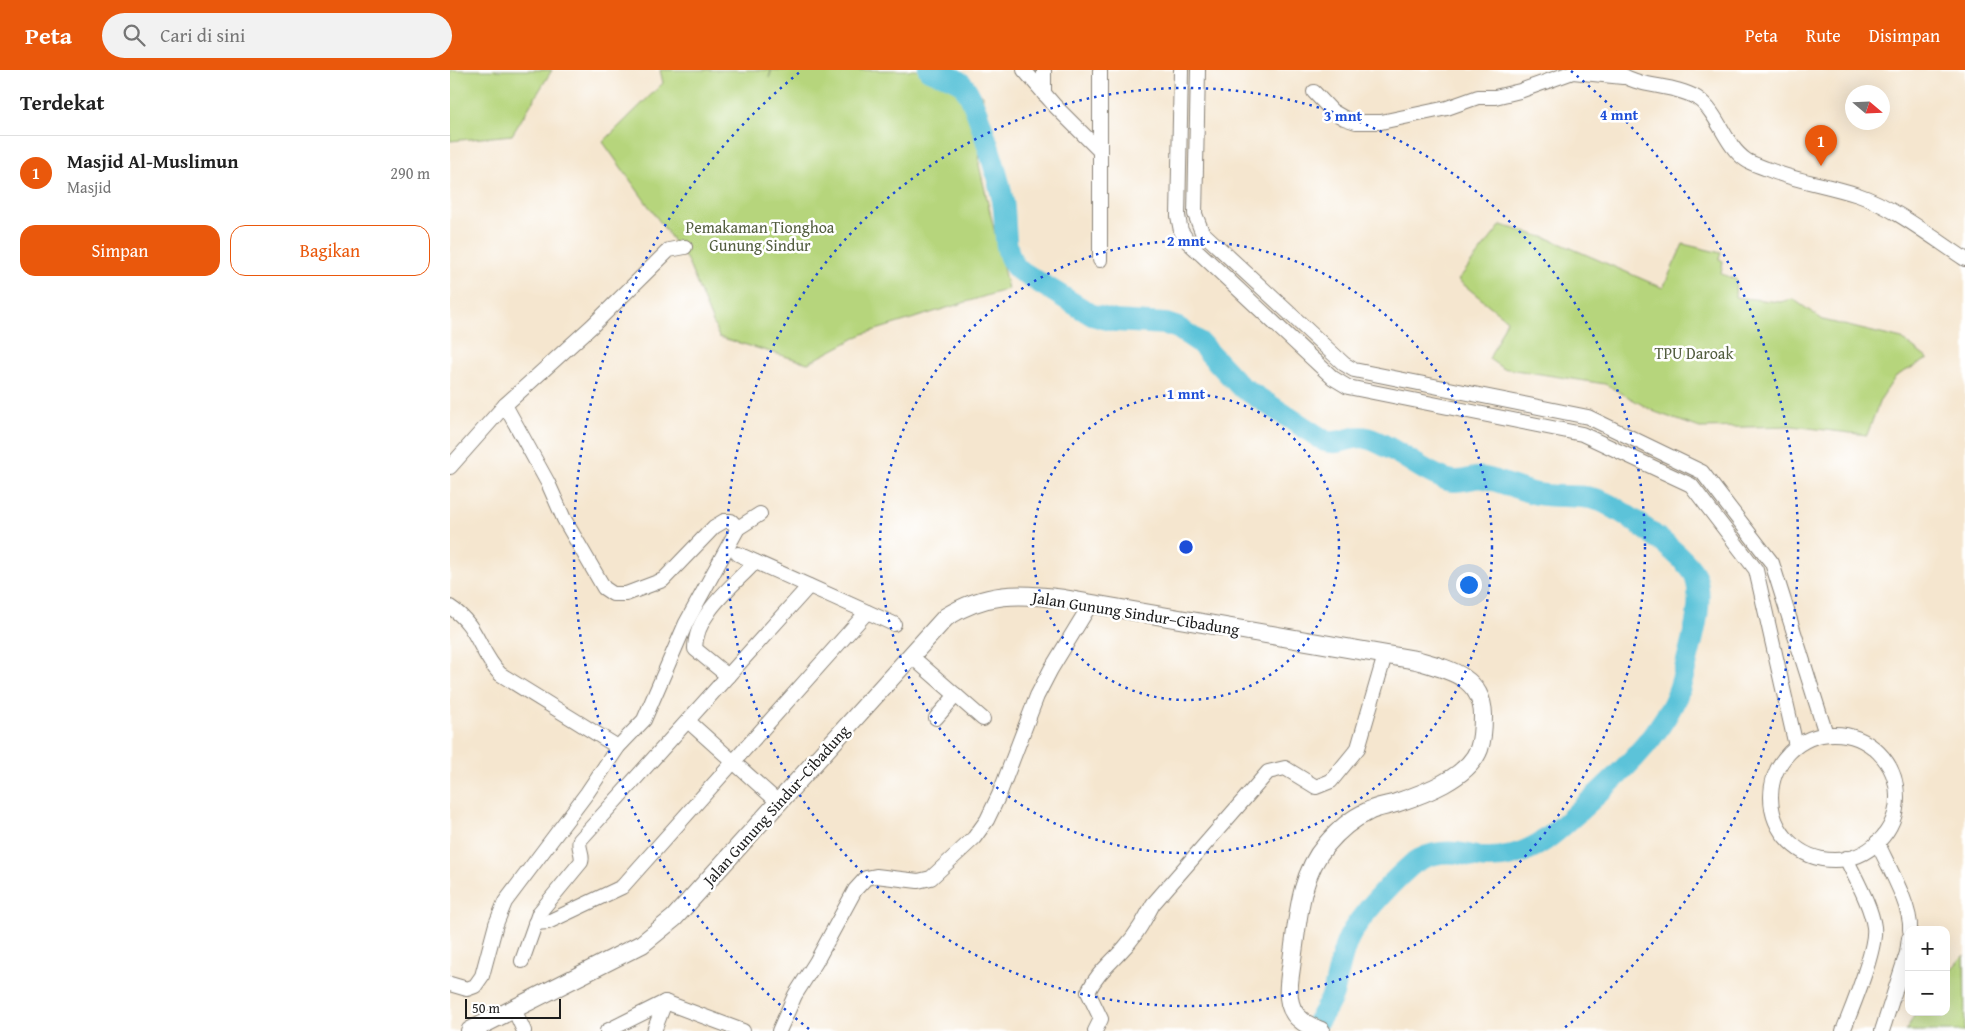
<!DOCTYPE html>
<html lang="id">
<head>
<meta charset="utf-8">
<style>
  body { margin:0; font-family:"Gentium Book Plus",serif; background:#f2f2f2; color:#222 }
  .controls { position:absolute; right:15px; bottom:15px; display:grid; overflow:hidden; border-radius:10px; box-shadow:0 5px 20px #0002 }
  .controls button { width:45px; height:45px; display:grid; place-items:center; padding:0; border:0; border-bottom:1px solid #e0e0e0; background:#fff; color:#222; font:25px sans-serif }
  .compass { position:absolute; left:1395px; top:15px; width:45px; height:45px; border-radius:50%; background:#fff; box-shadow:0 5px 20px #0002; rotate:109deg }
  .scale { position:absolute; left:15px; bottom:12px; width:96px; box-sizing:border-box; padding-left:5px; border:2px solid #1c1c1c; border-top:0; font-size:14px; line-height:18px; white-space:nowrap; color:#1c1c1c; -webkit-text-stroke:4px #fff; paint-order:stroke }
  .you { position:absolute; left:1018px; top:514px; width:18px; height:18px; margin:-12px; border:4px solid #fff; border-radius:50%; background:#1a73e8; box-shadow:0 0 0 8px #1a73e833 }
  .badge { display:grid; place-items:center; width:32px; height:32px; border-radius:50%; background:#ea580c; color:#fff; font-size:16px; font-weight:700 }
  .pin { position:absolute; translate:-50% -41px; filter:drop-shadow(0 1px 2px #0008) }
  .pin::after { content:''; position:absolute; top:26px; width:18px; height:15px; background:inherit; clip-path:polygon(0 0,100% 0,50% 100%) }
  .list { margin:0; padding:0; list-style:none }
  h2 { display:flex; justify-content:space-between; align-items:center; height:65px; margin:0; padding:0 20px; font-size:21px }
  h2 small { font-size:16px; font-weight:400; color:#767676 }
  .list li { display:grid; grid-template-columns:32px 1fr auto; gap:15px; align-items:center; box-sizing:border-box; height:75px; padding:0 20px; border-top:1px solid #e0e0e0 }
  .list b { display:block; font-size:19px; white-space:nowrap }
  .list p { margin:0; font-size:16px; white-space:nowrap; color:#767676 }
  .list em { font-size:16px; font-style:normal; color:#767676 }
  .actions { display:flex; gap:10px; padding:15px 20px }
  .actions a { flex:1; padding:11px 0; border:1px solid #ea580c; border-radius:15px; text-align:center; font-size:18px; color:#ea580c }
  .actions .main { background:#ea580c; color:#fff }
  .icon { flex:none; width:28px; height:28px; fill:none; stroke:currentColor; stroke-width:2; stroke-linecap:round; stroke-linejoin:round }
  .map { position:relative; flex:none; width:1515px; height:961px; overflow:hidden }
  header { display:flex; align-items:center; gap:30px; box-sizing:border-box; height:70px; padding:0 25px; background:#ea580c; color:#fff }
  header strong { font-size:24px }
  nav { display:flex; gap:28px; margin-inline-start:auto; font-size:18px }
  .search { width:350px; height:45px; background:#f2f2f2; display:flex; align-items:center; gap:12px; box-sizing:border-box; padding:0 18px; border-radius:28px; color:#767676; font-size:19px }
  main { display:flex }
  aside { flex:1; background:#fff }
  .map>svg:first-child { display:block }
  .green { fill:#b6d57c; stroke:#69784c }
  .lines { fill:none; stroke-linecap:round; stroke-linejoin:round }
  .river { stroke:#5cc3d9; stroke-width:22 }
  .minor-casing { stroke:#888176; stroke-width:16 }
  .tertiary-casing { stroke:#888176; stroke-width:20 }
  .minor { stroke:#fff; stroke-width:14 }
  .tertiary { stroke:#fff; stroke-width:18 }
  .ring { fill:none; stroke:#1d4ed8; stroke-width:2.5; stroke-dasharray:2.5 5 }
  .labels { text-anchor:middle; stroke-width:5; stroke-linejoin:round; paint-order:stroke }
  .park-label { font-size:16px; fill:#525d3e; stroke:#fff }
  .street-label { font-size:16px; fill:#1c1c1c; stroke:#fff }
  .centre { fill:#1d4ed8; stroke:#fff; stroke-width:2.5 }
  .ring-label { font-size:15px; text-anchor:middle; font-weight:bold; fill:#1d4ed8; stroke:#fff; stroke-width:5; stroke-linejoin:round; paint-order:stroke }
</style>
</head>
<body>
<header>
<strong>Peta</strong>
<div class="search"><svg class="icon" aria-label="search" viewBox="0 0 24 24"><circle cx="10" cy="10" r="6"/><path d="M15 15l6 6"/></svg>Cari di sini</div>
<nav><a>Peta</a><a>Rute</a><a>Disimpan</a></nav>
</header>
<main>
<aside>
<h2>Terdekat<small></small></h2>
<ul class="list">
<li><span class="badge">1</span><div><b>Masjid Al-Muslimun</b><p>Masjid</p></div><em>290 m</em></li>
</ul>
<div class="actions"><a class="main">Simpan</a><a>Bagikan</a></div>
</aside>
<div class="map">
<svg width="1515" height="961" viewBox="0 0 1515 961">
  <rect width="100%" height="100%" fill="#fff"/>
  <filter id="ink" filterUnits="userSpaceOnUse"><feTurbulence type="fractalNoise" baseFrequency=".02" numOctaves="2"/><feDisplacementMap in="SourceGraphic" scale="10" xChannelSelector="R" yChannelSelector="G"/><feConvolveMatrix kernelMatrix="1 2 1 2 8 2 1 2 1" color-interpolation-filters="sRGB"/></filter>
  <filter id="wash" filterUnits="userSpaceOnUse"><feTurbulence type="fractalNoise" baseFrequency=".0096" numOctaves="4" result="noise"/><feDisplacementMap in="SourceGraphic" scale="20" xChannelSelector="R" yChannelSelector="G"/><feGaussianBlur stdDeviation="1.12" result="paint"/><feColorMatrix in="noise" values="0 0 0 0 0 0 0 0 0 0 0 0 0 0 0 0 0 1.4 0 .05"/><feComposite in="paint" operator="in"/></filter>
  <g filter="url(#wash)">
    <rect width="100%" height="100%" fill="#f5e6cf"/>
    <g class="green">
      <path d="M0 0H102L62 65 0 71Z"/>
      <path d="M210 0H321L319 8 322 0H492L533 25 529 95 558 219 413 264 358 293 269 267 237 190 153 72 213 13Z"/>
      <path d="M1051 155 1100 169 1213 218 1233 174 1271 183 1269 189 1273 191 1271 204 1286 209 1285 227 1330 232 1343 229 1373 250 1452 269 1478 289 1446 306 1430 330 1417 365 1342 356 1250 358 1205 342 1155 314 1052 298 1039 289 1057 250 1008 210Z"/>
      <path d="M1514 885 1515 961H1456L1466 942H1496V905Z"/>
    </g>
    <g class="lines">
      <path class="river" d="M479 0C489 4 506 7 513 15 526 29 552 118 554 139 556 158 553 187 569 200L642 245 665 251 716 254 728 258 749 272 790 316 875 371C891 376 902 364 917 368 946 377 969 401 998 410 1014 414 1023 405 1035 408 1053 412 1069 420 1087 424 1107 428 1131 423 1151 431 1171 439 1240 488 1246 508 1253 532 1244 563 1238 587 1234 603 1231 619 1223 634 1202 676 1162 711 1128 742 1117 752 1107 762 1095 770 1079 781 1059 788 1039 788 1030 788 1022 786 1013 784 994 780 972 784 958 798 940 814 905 851 897 872 890 889 888 907 883 924 878 938 869 949 861 961"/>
    </g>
  </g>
  <g filter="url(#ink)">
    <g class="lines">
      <defs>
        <g id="minor">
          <path d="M574 0 605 36 650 81"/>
          <path d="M731 0 728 146 731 161 739 173 883 308 898 317 1132 364 1241 415 1306 500 1346 676"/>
          <path d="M748 0 745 144 752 162 894 294 904 300 1138 347 1252 402 1322 493 1376 664"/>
          <path d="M1165 0C1187 19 1222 13 1247 28 1269 43 1274 75 1296 90 1302 94 1310 96 1317 99 1346 111 1378 115 1408 125 1444 137 1483 168 1515 189"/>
          <path d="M864 22 882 41 894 48 906 52H931L997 38 1028 27H1045L1070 21 1123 2 1173 7"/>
          <path d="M594 24V0"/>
          <path d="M650 190V0"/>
          <path d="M55 335 98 413 114 449 154 518 163 524H176L213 510 264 457 274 451H281L288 458"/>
          <path d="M0 397 55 335 142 256 219 180 235 177"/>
          <path d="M288 484 444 554"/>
          <path d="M0 537C29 556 28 581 50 604L168 677"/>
          <path d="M461 586 533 649"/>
          <path d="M278 606 245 579C245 544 283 516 305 492"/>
          <path d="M486 648 506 625"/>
          <path d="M238 651 328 732"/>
          <circle cx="1384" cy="727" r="63"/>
          <path d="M1427 772C1437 794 1462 837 1460 860"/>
          <path d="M85 853 98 852 172 817 417 542"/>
          <path d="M72 891 89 843 131 792C134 784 127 778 130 770L359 516"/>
          <path d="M0 914 17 919 25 916 32 906 46 854 55 832 137 723 168 677 194 650 236 553 288 458 310 444"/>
          <path d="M64 939 74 961"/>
          <path d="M157 961 215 932 293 961"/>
          <path d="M204 961 215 932"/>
          <path d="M329 961 345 925 366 892 405 820 416 808 426 806 468 811 481 808 524 768 537 750 549 725 587 626 601 599 640 535"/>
          <path d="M645 961 651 949 638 922C647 903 661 893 675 877 687 864 695 849 703 834L818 702 835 698 866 717 881 711 908 678 935 585"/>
          <path d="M1393 961C1402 938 1427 879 1424 857 1421 835 1405 808 1396 788"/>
          <path d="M1432 961 1457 883 1459 868"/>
        </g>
        <path id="tertiary" d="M20 961 192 874 224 848 496 547C536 522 569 523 614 529L966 590C997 599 1032 606 1033 645 1033 656 1033 668 1029 679 1018 708 973 724 946 733 936 736 925 737 917 742 901 749 887 762 876 775 849 806 848 851 842 890 840 909 832 936 851 950 856 955 864 958 871 961"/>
      </defs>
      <use href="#minor" class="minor-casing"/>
      <use href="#tertiary" class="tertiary-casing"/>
      <use href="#minor" class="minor"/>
      <use href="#tertiary" class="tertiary"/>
    </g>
  </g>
  <g class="ring">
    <circle cx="736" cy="477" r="153"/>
    <circle cx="736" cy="477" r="306"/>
    <circle cx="736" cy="477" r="459"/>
    <path d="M359 959A612 612 0 0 1 351 1M1121 1A612 612 0 0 1 1113 959"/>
  </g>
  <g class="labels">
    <g class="park-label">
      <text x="310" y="163">Pemakaman Tionghoa<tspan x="310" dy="18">Gunung Sindur</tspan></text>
      <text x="1244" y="289">TPU Daroak</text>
    </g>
    <g class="street-label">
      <text transform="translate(686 543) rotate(9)" y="6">Jalan Gunung Sindur–Cibadung</text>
      <text transform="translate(326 735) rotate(-48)" y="6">Jalan Gunung Sindur–Cibadung</text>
    </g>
  </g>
  <circle cx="736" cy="477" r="8" class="centre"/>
  <g class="ring-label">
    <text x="1169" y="50">4 mnt</text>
    <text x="893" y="51">3 mnt</text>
    <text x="736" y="176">2 mnt</text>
    <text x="736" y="329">1 mnt</text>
  </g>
</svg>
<div class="controls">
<button>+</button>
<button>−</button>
</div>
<svg class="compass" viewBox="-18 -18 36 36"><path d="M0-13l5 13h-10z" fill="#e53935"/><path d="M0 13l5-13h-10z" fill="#767676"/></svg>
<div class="scale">50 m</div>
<div class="you"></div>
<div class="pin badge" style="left:1371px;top:96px">1</div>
</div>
</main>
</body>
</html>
